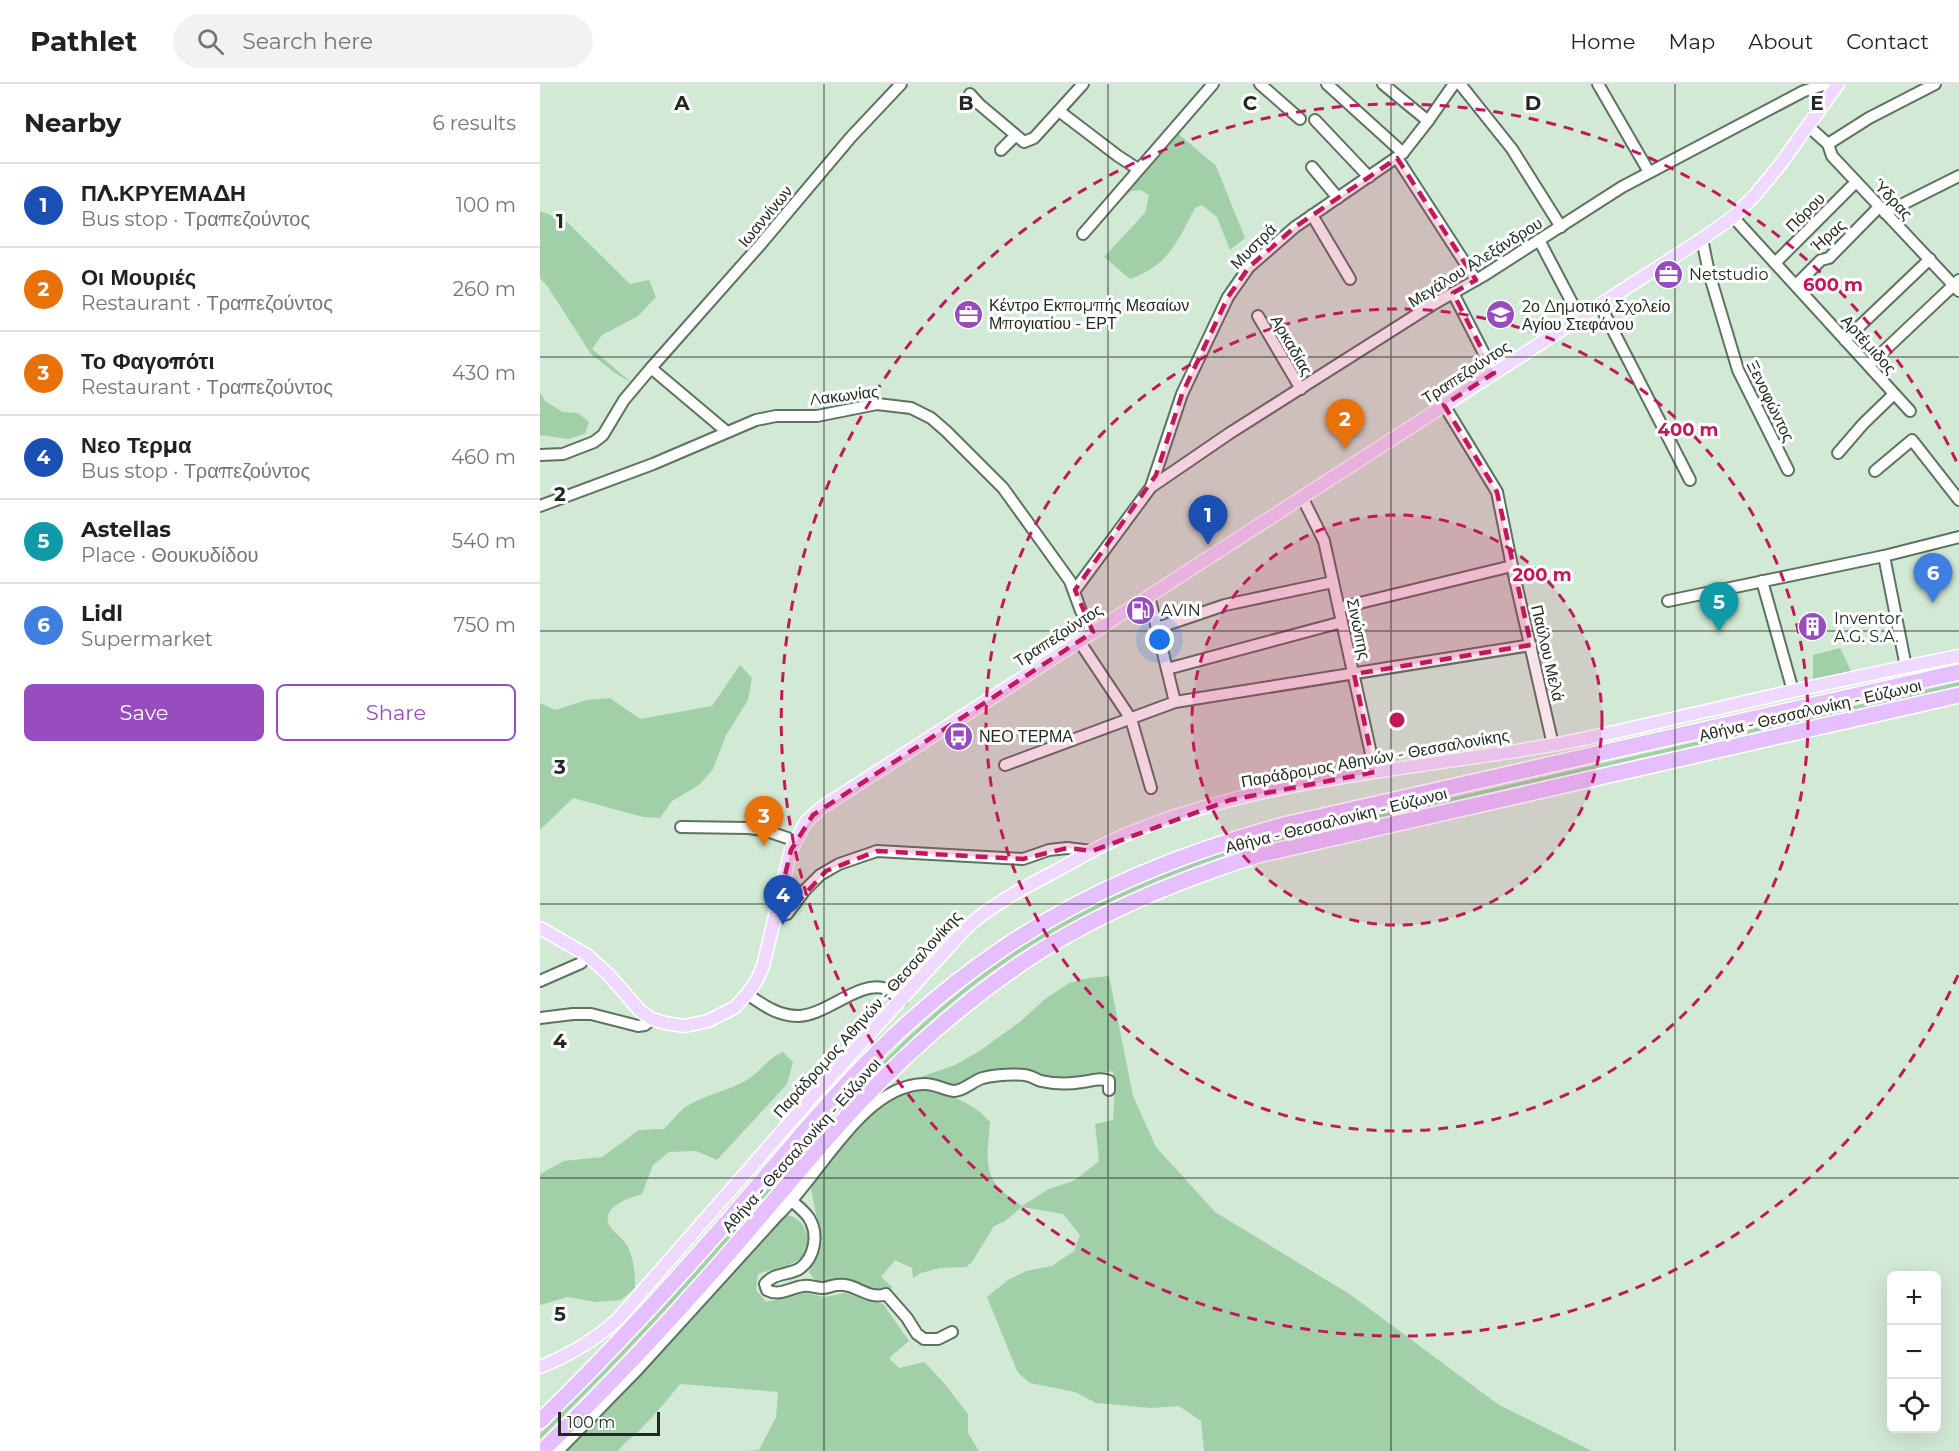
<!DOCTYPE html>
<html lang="en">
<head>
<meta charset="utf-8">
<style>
  body { margin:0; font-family:Montserrat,sans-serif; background:#f2f2f2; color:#202124 }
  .controls { position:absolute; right:18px; bottom:18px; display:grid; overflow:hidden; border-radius:9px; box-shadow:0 6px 24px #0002 }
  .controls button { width:54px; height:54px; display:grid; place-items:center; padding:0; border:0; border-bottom:2px solid #e0e0e0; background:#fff; color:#202124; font:30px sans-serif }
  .scale { position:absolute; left:18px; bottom:15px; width:102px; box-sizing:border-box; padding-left:6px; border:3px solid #212922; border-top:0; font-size:16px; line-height:21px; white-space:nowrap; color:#212922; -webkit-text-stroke:4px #fff; paint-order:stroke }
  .you { position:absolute; left:620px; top:556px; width:21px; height:21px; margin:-15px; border:4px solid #fff; border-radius:50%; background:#1a73e8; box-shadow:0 0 0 9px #1a73e833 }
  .badge { display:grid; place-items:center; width:39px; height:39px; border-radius:50%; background:#984dbf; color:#fff; font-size:20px; font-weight:700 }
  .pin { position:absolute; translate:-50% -50px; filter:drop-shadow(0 2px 3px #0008) }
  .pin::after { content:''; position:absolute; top:32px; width:21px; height:18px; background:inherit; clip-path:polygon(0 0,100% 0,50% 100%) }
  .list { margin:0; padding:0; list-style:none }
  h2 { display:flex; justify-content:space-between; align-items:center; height:78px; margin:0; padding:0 24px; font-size:26px }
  h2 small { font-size:20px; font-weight:400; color:#757577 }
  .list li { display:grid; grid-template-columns:39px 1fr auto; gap:18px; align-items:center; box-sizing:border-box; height:84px; padding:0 24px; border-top:2px solid #e0e0e0 }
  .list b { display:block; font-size:22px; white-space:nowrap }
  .list p { margin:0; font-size:20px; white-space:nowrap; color:#757577 }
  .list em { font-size:20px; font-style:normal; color:#757577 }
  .actions { display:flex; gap:12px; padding:18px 24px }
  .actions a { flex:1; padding:14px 0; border:2px solid #984dbf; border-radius:9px; text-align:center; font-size:21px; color:#984dbf }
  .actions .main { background:#984dbf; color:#fff }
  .icon { flex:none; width:33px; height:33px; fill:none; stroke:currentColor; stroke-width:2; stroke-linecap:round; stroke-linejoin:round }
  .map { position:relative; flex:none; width:1419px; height:1367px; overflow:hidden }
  header { display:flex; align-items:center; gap:36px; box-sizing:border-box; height:84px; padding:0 30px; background:#fff; border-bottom:2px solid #e0e0e0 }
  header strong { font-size:28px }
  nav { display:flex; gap:33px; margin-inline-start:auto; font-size:21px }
  .search { width:420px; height:54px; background:#f2f2f2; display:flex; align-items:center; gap:15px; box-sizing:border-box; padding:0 21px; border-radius:33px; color:#757577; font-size:22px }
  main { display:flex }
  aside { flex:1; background:#fff }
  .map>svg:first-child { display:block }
  .green { fill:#a1cfa8 }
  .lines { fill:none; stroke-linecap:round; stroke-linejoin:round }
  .minor-casing { stroke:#5e7261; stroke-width:14 }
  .major-casing { stroke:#fff; stroke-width:15 }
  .highway-casing { stroke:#fff; stroke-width:18 }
  .minor { stroke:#fff; stroke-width:10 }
  .major { stroke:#f0d9fe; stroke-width:12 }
  .highway { stroke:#e6bffe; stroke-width:15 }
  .marked { fill:#c2185b; fill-opacity:0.2; stroke:#c2185b; stroke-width:4.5; stroke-dasharray:12 8; stroke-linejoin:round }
  .grid { fill:none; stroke:#212922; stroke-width:1.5; stroke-opacity:0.55 }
  .ring { fill:none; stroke:#c2185b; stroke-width:3; stroke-dasharray:10 8 }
  .labels { text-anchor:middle; stroke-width:6; stroke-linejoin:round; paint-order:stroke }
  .street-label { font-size:16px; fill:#212922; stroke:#fff }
  .poi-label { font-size:16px; fill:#212922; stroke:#fff; text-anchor:start }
  .grid-label { font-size:20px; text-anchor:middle; font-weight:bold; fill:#212922; stroke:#fff; stroke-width:6; stroke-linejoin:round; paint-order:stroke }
  .centre { fill:#c2185b; stroke:#fff; stroke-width:3 }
  .ring-label { font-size:18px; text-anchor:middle; font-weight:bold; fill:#c2185b; stroke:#fff; stroke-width:6; stroke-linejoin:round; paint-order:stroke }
</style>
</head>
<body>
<header>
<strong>Pathlet</strong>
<div class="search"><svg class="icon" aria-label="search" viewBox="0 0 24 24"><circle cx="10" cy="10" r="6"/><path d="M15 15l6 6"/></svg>Search here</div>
<nav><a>Home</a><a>Map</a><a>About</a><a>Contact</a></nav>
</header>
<main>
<aside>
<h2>Nearby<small>6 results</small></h2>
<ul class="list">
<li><span class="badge" style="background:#1a4fb4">1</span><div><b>ΠΛ.ΚΡΥΕΜΑΔΗ</b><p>Bus stop · Τραπεζούντος</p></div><em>100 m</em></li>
<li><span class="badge" style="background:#e8710a">2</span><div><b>Οι Μουριές</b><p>Restaurant · Τραπεζούντος</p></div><em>260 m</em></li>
<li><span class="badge" style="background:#e8710a">3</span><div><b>Το Φαγοπότι</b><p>Restaurant · Τραπεζούντος</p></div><em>430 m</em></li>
<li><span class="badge" style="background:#1a4fb4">4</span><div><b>Νεο Τερμα</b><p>Bus stop · Τραπεζούντος</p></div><em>460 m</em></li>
<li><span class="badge" style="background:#0f9aa8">5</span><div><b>Astellas</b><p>Place · Θουκυδίδου</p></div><em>540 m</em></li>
<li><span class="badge" style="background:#3f7fe0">6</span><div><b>Lidl</b><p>Supermarket</p></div><em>750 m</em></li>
</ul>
<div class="actions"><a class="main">Save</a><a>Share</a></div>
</aside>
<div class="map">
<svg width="1419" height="1367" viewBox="0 0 1419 1367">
  <rect width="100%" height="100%" fill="#d2e9d5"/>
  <g class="green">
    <path d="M635 47 676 82 705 154 690 166 677 133 662 121 655 124C636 159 630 180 590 195L564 173 605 129 609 111 601 106 591 107 569 128Z"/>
    <path d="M0 127 27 138 90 200 109 196 116 213 98 232 62 251 52 265 92 299 75 289 51 270 8 203 0 194Z"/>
    <path d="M0 308 5 317 23 328 38 329 49 338 45 350 28 355 0 351Z"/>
    <path d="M1300 564 1313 591 1273 599V571Z"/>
    <path d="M200 581 212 594 208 616 186 651 173 685 159 701 132 717 120 734 103 733 33 714 0 746V619L15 626 47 616 70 614 100 635 172 622Z"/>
    <path d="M1419 598V602L714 762C628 789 545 825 470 875 359 950 276 1055 189 1155 129 1225 65 1291 0 1355V1350C64 1287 126 1222 185 1154 274 1053 353 952 465 874 541 822 626 786 713 759Z"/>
    <path d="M569 892 593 1012 616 1063 675 1128 811 1211 959 1321 1052 1367H664L661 1337 639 1322 611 1324 556 1319 535 1308 490 1299 478 1289 447 1213 468 1196 486 1187 512 1182 534 1167 540 1151 523 1130 482 1123 465 1137 454 1142 432 1178 426 1183 400 1184 381 1189 373 1194 372 1184 355 1176 341 1193 353 1204 334 1209 306 1198H276L269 1188 282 1159 271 1105 275 1094 337 1024 358 1010 385 1003 403 1008 426 1019 439 1027 450 1038C449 1056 444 1080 453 1096 460 1107 472 1115 482 1122L507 1106 535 1096 559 1077 555 1040 573 1036 575 1003 573 987 542 993 512 995 490 985H455L434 992 416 1001 387 996 381 993 415 981 438 968 481 937 505 915 529 899 549 894Z"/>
    <path d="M243 968 253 978 247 1000 177 1076 156 1067 129 1068 113 1081 102 1110C88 1114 56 1125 72 1145 77 1151 84 1156 88 1163 94 1176 95 1189 95 1204L81 1216 56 1218 28 1213 0 1221V1090L24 1077 62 1073 99 1046 124 1045C131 1038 138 1028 147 1022 165 1011 188 1007 207 996 220 988 228 974 243 968Z"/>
    <path d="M248 1131C258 1134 263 1139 267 1150 276 1180 238 1183 218 1190L216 1206 226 1218 266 1209 284 1213 305 1209 343 1220 369 1257 349 1274 359 1284 384 1278 404 1299 428 1330V1349L439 1367H207L219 1366 236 1333 238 1308 140 1300C127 1316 114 1332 99 1347 91 1354 84 1359 78 1367H28L240 1135Z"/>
  </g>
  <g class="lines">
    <defs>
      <g id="minor">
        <path d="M720 0 760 35"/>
        <path d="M787 0 863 69"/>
        <path d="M843 0 888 37"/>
        <path d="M920 0 972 65 1021 143"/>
        <path d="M1058 0 1109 88"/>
        <path d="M430 10 439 20 484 58 494 54 543 0"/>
        <path d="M519 27 578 72 598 85"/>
        <path d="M775 36 829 93"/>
        <path d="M1268 42 1288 60 1292 72 1419 207"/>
        <path d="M1288 60 1329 34 1395 0"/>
        <path d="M461 66 475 52"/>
        <path d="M857 74 936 196"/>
        <path d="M772 83 798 114"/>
        <path d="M1345 129 1419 92"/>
        <path d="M772 131 810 195"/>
        <path d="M1193 133 1370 327"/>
        <path d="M543 150 673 0"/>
        <path d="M1162 155 1169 189 1198 286 1248 386"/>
        <path d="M999 156 1040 234"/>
        <path d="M1235 179 1316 98"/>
        <path d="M1256 201 1281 176 1289 174 1339 123"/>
        <path d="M913 209 954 289"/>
        <path d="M1060 221 1150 396"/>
        <path d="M718 232 761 305"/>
        <path d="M1305 256 1390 175"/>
        <path d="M1329 281 1419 196"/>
        <path d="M111 284 220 161 311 53 361 0"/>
        <path d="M904 321 957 408 972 482 1013 661"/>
        <path d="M1298 369 1323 340 1354 310"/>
        <path d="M0 371 23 370 54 358 63 351 84 316 111 284 187 348"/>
        <path d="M1335 387 1372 356 1419 416"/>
        <path d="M611 403 690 349 892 221 943 192 1082 103 1264 7 1287 0"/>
        <path d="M762 413 784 457 835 688"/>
        <path d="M0 422 113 380 216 336 236 332H277L337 320 371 324 391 334 406 347 463 404 530 497 541 527 553 548"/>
        <path d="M1344 472 1366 583"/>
        <path d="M1222 497 1253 607"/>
        <path d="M535 506 611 403 642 310 688 213 709 183 755 143 863 69 888 37 914 0"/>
        <path d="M609 512 635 618"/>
        <path d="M1128 517 1344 472 1419 453"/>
        <path d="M799 524 972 482"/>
        <path d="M617 544 685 521 793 498"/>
        <path d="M539 557 591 635 611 704"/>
        <path d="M627 585 802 538"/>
        <path d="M465 681 635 618 991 561"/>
        <path d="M141 743 209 744 224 746 256 757"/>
        <path d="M235 833 247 830 265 806 280 791 299 780 337 767 483 775 509 766 527 764 552 767"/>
        <path d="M0 897 41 879 47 871"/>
        <path d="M207 910C223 921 238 932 258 932 286 932 320 895 346 905 352 908 357 913 362 916"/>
        <path d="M0 934 33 930H51L98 942 105 941 112 935"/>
        <path d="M253 1118C259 1123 265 1128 269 1134 279 1150 275 1174 259 1185 248 1191 233 1189 225 1200L227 1206C240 1213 251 1203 264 1202 270 1201 276 1204 283 1204 288 1204 292 1201 297 1201 315 1198 328 1217 346 1210L367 1234 377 1250 384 1255H398L412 1248"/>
        <path d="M18 1367 99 1284 238 1131C279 1093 322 1002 383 1000 394 999 404 1006 414 1007 424 1007 434 996 443 994 453 991 479 989 489 992 493 993 497 996 501 997 514 1000 530 1000 542 998 552 997 559 993 569 997V1006"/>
      </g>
      <g id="major">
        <path d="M0 844 47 871 69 891 100 927 112 935 125 939 145 942 168 937 194 924 207 910 217 896 223 882 251 766 266 738 281 724 1162 155 1193 133 1216 110 1239 82 1298 0"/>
        <path d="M0 1283C30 1271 55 1256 78 1235L273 1012 428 842C455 819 485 803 516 787 539 774 561 761 585 751 720 694 870 686 1012 661 1068 651 1124 636 1180 624 1259 605 1339 588 1419 572"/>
      </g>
      <g id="highway">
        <path d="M0 1337C62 1277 121 1213 178 1148 219 1101 258 1053 300 1007 348 954 403 905 462 865 549 806 647 767 748 740L1419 588"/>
        <path d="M2 1367C69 1302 133 1234 194 1163 236 1115 276 1065 319 1019 366 970 417 924 473 885 547 833 632 798 718 771L1419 611"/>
      </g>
    </defs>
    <use href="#minor" class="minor-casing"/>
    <use href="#major" class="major-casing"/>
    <use href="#highway" class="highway-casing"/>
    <use href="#minor" class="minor"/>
    <use href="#major" class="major"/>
    <use href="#highway" class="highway"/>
  </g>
  <path class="marked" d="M857 74 936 196 913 209 954 289 904 321 957 408 991 561 814 590 835 688 690 716 552 767 527 764 483 775 337 767 286 787 247 830 235 833 251 766 273 731 553 548 535 506 616 391 642 310 688 213 709 183 755 143Z"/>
  <path class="grid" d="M284 0V1367M568 0V1367M851 0V1367M1135 0V1367M0 273H1419M0 547H1419M0 820H1419M0 1094H1419"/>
  <circle cx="857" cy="636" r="205" fill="#c2185b" fill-opacity=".12"/>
  <g class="ring">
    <circle cx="857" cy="636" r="205"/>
    <circle cx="857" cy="636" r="411"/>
    <path d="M1418 891A616 616 0 1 1 1418 381"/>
  </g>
  <defs>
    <symbol id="office-disc" viewBox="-11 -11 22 22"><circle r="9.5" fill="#984dbf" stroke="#fff"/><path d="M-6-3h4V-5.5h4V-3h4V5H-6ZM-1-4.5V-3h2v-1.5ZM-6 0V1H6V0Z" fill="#fff"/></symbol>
    <symbol id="school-disc" viewBox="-11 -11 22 22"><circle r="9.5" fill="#984dbf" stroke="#fff"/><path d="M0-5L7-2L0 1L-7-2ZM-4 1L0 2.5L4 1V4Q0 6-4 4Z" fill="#fff"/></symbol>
    <symbol id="fuel-disc" viewBox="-11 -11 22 22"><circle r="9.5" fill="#984dbf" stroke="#fff"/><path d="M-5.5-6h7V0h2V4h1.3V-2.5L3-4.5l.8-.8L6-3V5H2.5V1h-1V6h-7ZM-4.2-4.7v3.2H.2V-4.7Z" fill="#fff"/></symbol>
    <symbol id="building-disc" viewBox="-11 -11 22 22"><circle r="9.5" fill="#984dbf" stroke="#fff"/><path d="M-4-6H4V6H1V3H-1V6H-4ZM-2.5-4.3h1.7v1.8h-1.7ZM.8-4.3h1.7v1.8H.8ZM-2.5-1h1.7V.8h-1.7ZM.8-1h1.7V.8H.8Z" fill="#fff"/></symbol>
    <symbol id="bus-disc" viewBox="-11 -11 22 22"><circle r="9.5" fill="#984dbf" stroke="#fff"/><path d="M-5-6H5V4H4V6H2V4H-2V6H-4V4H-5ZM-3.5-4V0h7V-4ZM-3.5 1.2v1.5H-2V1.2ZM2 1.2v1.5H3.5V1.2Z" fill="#fff"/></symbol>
  </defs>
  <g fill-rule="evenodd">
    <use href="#office-disc" x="1112" y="174" width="33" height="33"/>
    <use href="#office-disc" x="412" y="214" width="33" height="33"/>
    <use href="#school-disc" x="944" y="214" width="33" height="33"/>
    <use href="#fuel-disc" x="584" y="510" width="33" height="33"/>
    <use href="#building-disc" x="1256" y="526" width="33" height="33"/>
    <use href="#bus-disc" x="402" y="636" width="33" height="33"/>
  </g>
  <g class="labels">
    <g class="street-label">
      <text transform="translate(1353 115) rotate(47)" y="6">Ύδρας</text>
      <text transform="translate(1265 128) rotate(-45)" y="6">Πόρου</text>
      <text transform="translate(225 132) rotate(-50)" y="6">Ιωαννίνων</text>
      <text transform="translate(1288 151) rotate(-41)" y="6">Ήρας</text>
      <text transform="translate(713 162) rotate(-45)" y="6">Μυστρά</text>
      <text transform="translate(935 178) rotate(-32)" y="6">Μεγάλου Αλεξάνδρου</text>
      <text transform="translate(1329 260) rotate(48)" y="6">Αρτέμιδος</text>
      <text transform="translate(752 261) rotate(60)" y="6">Αρκαδίας</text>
      <text transform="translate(926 288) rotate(-33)" y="6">Τραπεζούντος</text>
      <text transform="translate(304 311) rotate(-7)" y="6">Λακωνίας</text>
      <text transform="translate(1231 317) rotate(64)" y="6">Ξενοφώντος</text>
      <text transform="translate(819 545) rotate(78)" y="6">Σινώπης</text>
      <text transform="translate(518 551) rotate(-33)" y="6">Τραπεζούντος</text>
      <text transform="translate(1008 569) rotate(77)" y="6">Παύλου Μελά</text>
      <text transform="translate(1270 626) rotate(-13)" y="6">Αθήνα - Θεσσαλονίκη - Εύζωνοι</text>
      <text transform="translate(835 674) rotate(-10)" y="6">Παράδρομος Αθηνών - Θεσσαλονίκης</text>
      <text transform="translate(796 736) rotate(-14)" y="6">Αθήνα - Θεσσαλονίκη - Εύζωνοι</text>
      <text transform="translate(327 930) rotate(-48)" y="6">Παράδρομος Αθηνών - Θεσσαλονίκης</text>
      <text transform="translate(261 1061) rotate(-48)" y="6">Αθήνα - Θεσσαλονίκη - Εύζωνοι</text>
    </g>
    <g class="poi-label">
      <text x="1149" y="196">Netstudio</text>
      <text x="449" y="227">Κέντρο Εκπομπής Μεσαίων<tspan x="449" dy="18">Μπογιατίου - ΕΡΤ</tspan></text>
      <text x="982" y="228">2ο Δημοτικό Σχολείο<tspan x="982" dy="18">Αγίου Στεφάνου</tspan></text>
      <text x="621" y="532">AVIN</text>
      <text x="1294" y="540">Inventor<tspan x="1294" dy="18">A.G. S.A.</tspan></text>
      <text x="439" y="658">ΝΕΟ ΤΕΡΜΑ</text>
    </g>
  </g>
  <g class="grid-label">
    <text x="142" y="26">A</text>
    <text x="426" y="26">B</text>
    <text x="710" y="26">C</text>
    <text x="993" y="26">D</text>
    <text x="1277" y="26">E</text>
    <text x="20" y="144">1</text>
    <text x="20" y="417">2</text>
    <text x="20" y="690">3</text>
    <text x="20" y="964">4</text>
    <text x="20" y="1237">5</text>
  </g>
  <circle cx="857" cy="636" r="9" class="centre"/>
  <g class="ring-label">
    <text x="1293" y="207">600 m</text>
    <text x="1148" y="352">400 m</text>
    <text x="1002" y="497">200 m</text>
  </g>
</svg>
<div class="controls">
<button>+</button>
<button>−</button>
<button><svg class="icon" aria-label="locate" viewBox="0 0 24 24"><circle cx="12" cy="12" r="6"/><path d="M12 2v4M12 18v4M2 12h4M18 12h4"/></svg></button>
</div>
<div class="scale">100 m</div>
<div class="you"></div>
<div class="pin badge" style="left:668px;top:461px;background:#1a4fb4">1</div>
<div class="pin badge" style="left:805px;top:365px;background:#e8710a">2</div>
<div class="pin badge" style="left:224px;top:762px;background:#e8710a">3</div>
<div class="pin badge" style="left:243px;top:841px;background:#1a4fb4">4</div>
<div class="pin badge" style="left:1179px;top:548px;background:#0f9aa8">5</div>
<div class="pin badge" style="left:1393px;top:519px;background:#3f7fe0">6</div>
</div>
</main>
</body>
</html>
